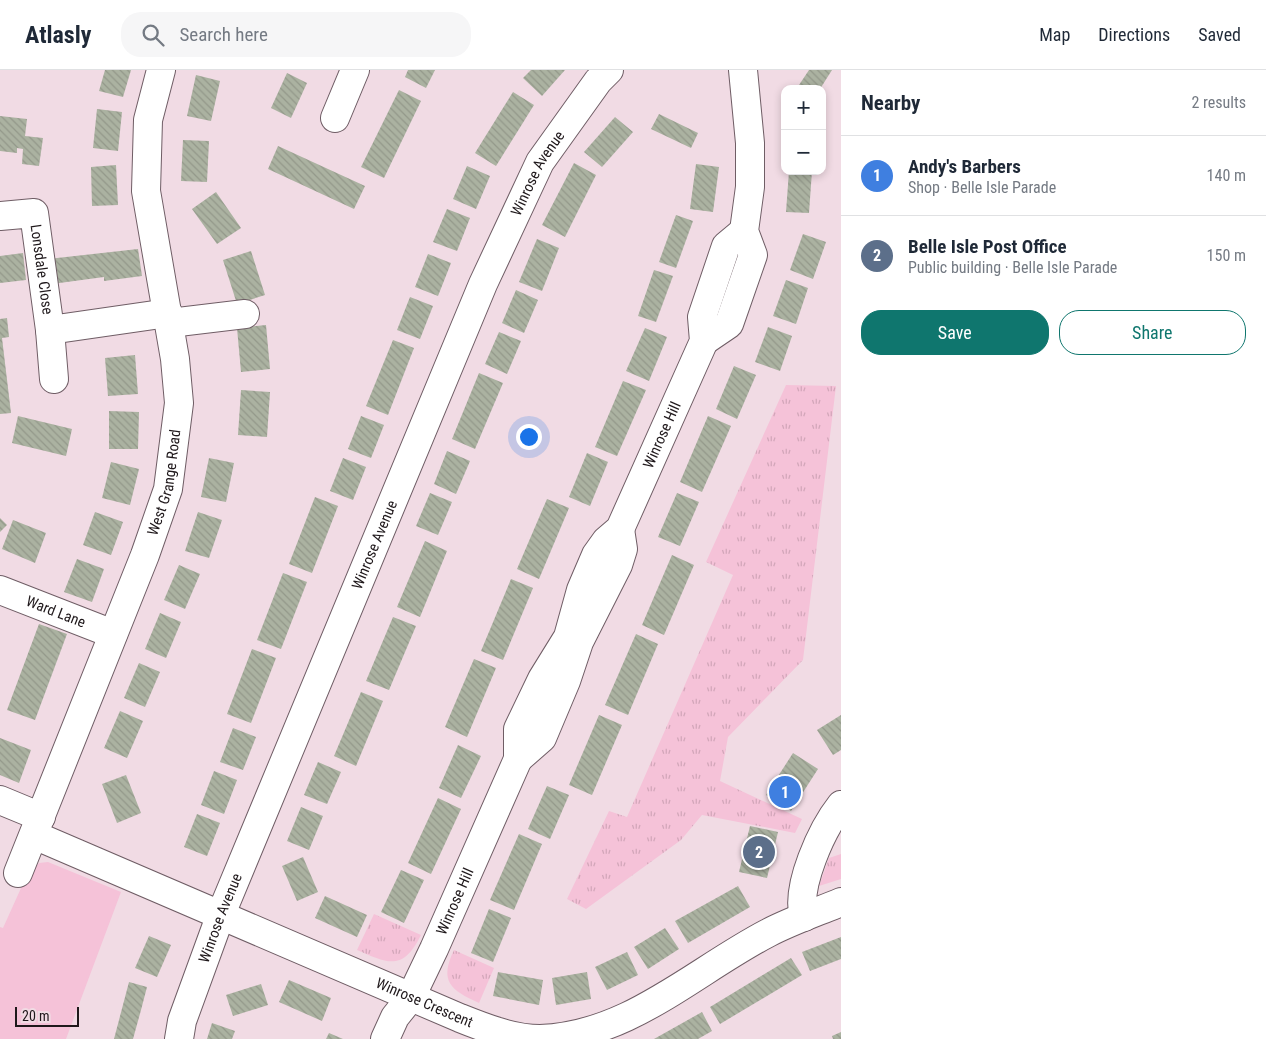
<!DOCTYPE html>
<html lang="en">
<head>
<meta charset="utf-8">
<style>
  body { margin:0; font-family:"Roboto Condensed",sans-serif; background:#f6f6f7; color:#1f2937 }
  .controls { position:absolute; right:15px; top:15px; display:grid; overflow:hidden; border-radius:10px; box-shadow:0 2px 8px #0003 }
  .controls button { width:45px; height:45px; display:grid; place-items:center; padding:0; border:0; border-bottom:1px solid #e0e1e3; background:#fff; color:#1f2937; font:25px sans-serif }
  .scale { position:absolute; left:15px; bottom:12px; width:64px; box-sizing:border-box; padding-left:5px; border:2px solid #1f181b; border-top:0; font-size:14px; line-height:18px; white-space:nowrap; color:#1f181b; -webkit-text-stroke:4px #f1dbe4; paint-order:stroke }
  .you { position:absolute; left:528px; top:366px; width:18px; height:18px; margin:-12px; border:4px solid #fff; border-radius:50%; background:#1a73e8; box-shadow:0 0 0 8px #1a73e833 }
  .badge { display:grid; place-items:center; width:32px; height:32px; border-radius:50%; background:#0f766e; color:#fff; font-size:16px; font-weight:700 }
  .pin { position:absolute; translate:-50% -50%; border:2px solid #fff; box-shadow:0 1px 5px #0006 }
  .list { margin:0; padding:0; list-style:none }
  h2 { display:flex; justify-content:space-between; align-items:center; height:65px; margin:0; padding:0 20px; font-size:21px }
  h2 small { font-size:16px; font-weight:400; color:#747a83 }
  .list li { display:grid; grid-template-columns:32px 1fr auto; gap:15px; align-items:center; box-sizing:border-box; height:80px; padding:0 20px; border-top:1px solid #e0e1e3 }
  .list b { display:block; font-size:19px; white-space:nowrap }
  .list p { margin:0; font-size:16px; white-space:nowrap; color:#747a83 }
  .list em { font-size:16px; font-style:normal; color:#747a83 }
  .actions { display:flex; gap:10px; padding:15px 20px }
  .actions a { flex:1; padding:11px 0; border:1px solid #0f766e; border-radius:20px; text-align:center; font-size:18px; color:#0f766e }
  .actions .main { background:#0f766e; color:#fff }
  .icon { flex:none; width:28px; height:28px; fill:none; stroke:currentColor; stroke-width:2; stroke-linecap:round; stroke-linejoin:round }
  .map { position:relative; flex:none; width:841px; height:969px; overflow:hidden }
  header { display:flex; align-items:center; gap:30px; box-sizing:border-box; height:70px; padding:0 25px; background:#fff; border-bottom:1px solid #e0e1e3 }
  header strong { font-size:24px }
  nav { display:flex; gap:28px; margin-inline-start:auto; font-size:18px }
  .search { width:350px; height:45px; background:#f6f6f7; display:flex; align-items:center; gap:12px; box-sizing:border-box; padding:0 18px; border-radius:20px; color:#747a83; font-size:19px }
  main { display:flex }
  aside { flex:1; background:#fff }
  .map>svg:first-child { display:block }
  .grass { fill:url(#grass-tufts) }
  .park { fill:#f5c2d8 }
  .building { fill:url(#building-back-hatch) }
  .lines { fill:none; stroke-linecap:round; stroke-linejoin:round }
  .minor-casing { stroke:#6f5d65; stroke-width:30 }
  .minor { stroke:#fff; stroke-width:28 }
  .labels { text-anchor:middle; stroke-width:4; stroke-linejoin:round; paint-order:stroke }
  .street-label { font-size:15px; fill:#1f181b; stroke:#f1dbe4 }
</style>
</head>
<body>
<header>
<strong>Atlasly</strong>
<div class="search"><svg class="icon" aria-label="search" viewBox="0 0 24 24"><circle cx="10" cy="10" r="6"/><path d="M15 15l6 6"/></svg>Search here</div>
<nav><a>Map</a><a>Directions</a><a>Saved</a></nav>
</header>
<main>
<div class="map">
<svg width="841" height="969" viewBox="0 0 841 969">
  <defs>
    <pattern id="grass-tufts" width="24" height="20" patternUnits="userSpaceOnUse" patternTransform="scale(1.25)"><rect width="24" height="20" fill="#f5c2d8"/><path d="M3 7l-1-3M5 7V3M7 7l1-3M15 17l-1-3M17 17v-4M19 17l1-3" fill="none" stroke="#d2a6b9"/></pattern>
    <pattern id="building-back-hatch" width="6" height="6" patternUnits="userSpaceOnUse" patternTransform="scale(1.25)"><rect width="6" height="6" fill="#abb2a1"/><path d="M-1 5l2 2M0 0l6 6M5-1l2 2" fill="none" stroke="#93988a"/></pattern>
  </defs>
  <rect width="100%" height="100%" fill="#f1dbe4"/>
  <g class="grass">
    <path d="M786 315 836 316 803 590 728 667 720 711 802 749 795 763 702 745 681 770 586 839 567 829 609 741 627 747 733 505 706 492Z"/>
    <path d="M841 784V809L819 816 829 788Z"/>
    <path d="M374 844 421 865C403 901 389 894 357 880Z"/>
    <path d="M454 880 494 898 479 933C450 920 439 911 454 880Z"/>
  </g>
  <path class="park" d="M48 792 121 822 66 969H0V857L3 858 26 807 39 793Z"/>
  <g class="building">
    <path d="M105 0H131L123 27 99 21Z"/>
    <path d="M408 0H435L426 18 405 7Z"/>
    <path d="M531 0H565L542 26 523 8Z"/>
    <path d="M809 0H832L820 19H805L799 15Z"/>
    <path d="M287 3 307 13 291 48 271 38Z"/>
    <path d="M196 5 220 11 211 51 187 46Z"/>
    <path d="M399 20 421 31 384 108 361 97Z"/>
    <path d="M513 22 534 35 496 96 475 83Z"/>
    <path d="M97 39 122 42 118 81 93 78Z"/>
    <path d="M659 44 698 63 691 78 651 59Z"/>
    <path d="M0 46 27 49 25 66 43 68 39 96 22 94 23 79 17 78V83L0 81Z"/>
    <path d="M615 47 633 62 602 97 584 82Z"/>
    <path d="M183 70 209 71 207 112 181 111Z"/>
    <path d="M278 76 365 116 354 139 268 99Z"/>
    <path d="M574 93 596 105 565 167 542 155Z"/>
    <path d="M696 94 719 97 713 142 690 139Z"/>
    <path d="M116 95 118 135 92 136 91 97Z"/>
    <path d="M467 96 490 106 476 139 453 129Z"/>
    <path d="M789 101H812L809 143 786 142Z"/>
    <path d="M216 122 241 158 217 174 192 139Z"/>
    <path d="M447 139 470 148 457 181 433 172Z"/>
    <path d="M676 145 693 151 676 198 659 192Z"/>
    <path d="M803 164 826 172 813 209 790 200Z"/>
    <path d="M537 169 559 178 542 221 519 212Z"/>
    <path d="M138 179 142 206 104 211V207L52 214 48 189Z"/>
    <path d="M251 181 265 225 237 234 223 190Z"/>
    <path d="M23 183 26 210 0 213V186Z"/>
    <path d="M428 184 451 193 438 226 415 217Z"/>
    <path d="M654 200 673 206 656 252 638 246Z"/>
    <path d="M786 210 808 218 796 254 773 246Z"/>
    <path d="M516 220 538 230 524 263 502 253Z"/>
    <path d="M410 227 433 236 420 269 397 260Z"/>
    <path d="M7 248 9 267 2 268 11 343 0 344V249Z"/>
    <path d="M266 255 270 299 241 302 237 258Z"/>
    <path d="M768 257 792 266 780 301 755 292Z"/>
    <path d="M645 258 667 267 649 311 626 301Z"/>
    <path d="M499 262 521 271 507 304 485 294Z"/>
    <path d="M393 270 414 278 388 345 366 336Z"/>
    <path d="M135 285 138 324 108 326 105 288Z"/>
    <path d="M734 296 756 305 737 349 716 339Z"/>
    <path d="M479 303 503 313 475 379 452 369Z"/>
    <path d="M623 311 646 320 617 386 595 377Z"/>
    <path d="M241 320 270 322 267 367 238 365Z"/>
    <path d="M109 341 139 342 138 379H109Z"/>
    <path d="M18 346 72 359 66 386 12 373Z"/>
    <path d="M361 346 384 355 371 388 348 379Z"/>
    <path d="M708 346 731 356 702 422 680 412Z"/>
    <path d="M447 381 470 391 456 424 434 414Z"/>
    <path d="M587 383 608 392 590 436 569 427Z"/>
    <path d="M209 388 234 393 226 432 201 427Z"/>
    <path d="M343 388 366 397 353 430 330 421Z"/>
    <path d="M111 392 139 399 130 435 102 428Z"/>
    <path d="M430 423 452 432 438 465 416 456Z"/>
    <path d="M677 423 699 432 680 476 658 467Z"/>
    <path d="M315 427 338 436 312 503 289 494Z"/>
    <path d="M547 429 569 438 539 509 517 499Z"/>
    <path d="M95 442 123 452 111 485 83 475Z"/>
    <path d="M198 442 222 450 209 488 185 481Z"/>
    <path d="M0 448 7 455 0 462Z"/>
    <path d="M13 450 46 463 35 493 2 479Z"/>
    <path d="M425 471 447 481 420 547 397 537Z"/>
    <path d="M672 485 694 495 664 565 642 555Z"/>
    <path d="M77 489 104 499 92 532 64 522Z"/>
    <path d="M179 495 200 504 185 539 164 530Z"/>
    <path d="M283 503 307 512 281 579 257 570Z"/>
    <path d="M511 509 533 518 503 590 481 581Z"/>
    <path d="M160 543 181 552 166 588 145 579Z"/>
    <path d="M393 547 416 556 389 620 366 611Z"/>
    <path d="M39 554 67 564 35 650 7 640Z"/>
    <path d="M636 564 658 574 628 645 605 635Z"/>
    <path d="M252 579 276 588 251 653 227 644Z"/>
    <path d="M474 589 496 598 467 667 445 657Z"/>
    <path d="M139 593 160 602 145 637 124 628Z"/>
    <path d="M361 622 383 631 356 696 334 686Z"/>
    <path d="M120 641 143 651 127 688 104 678Z"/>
    <path d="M599 645 622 655 592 725 569 715Z"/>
    <path d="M841 645V680L833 685 817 660Z"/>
    <path d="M233 658 256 667 243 700 220 692Z"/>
    <path d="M0 668 31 680 19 713 0 705Z"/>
    <path d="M458 675 481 686 461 728 439 718Z"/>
    <path d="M793 683 818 699 791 741 766 725Z"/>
    <path d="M318 692 341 702 327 734 304 725Z"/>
    <path d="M214 701 237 710 224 744 201 735Z"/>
    <path d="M126 705 141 743 117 753 102 714Z"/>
    <path d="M547 716 569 725 550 769 528 759Z"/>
    <path d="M438 728 461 739 431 804 408 793Z"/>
    <path d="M301 737 323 746 309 780 287 771Z"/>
    <path d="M197 744 220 753 207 786 184 777Z"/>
    <path d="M750 756 778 762 767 808 739 802Z"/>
    <path d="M519 764 542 774 514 840 490 830Z"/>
    <path d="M303 787 318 822 297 831 282 796Z"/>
    <path d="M401 800 424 810 404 853 381 842Z"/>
    <path d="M738 816 750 837 688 873 675 851Z"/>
    <path d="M325 826 367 845 357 867 315 848Z"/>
    <path d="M489 839 511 848 493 892 471 883Z"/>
    <path d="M665 858 679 879 648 899 634 877Z"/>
    <path d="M149 866 171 875 157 907 135 898Z"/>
    <path d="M841 867V889L810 901 802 882Z"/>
    <path d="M627 882 638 905 607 920 595 897Z"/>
    <path d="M791 888 802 905 720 954 710 937Z"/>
    <path d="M498 902 543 910 539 935 493 926Z"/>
    <path d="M587 902 591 929 556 935 552 908Z"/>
    <path d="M289 910 331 928 322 951 279 932Z"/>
    <path d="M129 912 147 917 141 940 133 969H114Z"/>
    <path d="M261 914 268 935 233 946 226 925Z"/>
    <path d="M702 942 712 961 698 969H654Z"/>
    <path d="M212 953 235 961 232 969H207Z"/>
    <path d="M841 962V969H833L832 966Z"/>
    <path d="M329 963 343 969H326Z"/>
  </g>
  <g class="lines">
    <defs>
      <g id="minor">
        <path d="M335 48 355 0"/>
        <path id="s1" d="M0 146 34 143 50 260 168 243"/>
        <path d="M170 253 245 244"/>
        <path d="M50 260 54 309"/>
        <path d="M704 271 729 254 753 185 744 161 750 117V73L743 0"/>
        <path id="s2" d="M0 520 113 564"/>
        <path d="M518 689 542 668 566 611 579 572 618 495 623 479 620 459"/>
        <path d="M0 730 41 747"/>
        <path id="s3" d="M34 765 460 948C485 958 513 969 540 969 629 966 693 902 768 863 791 851 817 842 841 832"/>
        <path id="s4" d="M18 803 145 485 168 419 179 333 175 289 146 121 148 50 161 0"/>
        <path d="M804 847C795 817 822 759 841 735"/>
        <path id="s5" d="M179 969 182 951 221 844 483 214 540 92 598 11 609 0"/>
        <path id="s6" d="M385 969 395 947 411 927 434 879 518 689V659L542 609 568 567 581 520 596 485 606 471 620 459 704 271 702 247 726 176 744 161"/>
      </g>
    </defs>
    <use href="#minor" class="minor-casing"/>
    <use href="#minor" class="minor"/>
  </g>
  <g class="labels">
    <g class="street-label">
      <text dy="5" stroke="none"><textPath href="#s5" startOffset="938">Winrose Avenue</textPath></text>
      <text dy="5" stroke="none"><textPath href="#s1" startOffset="91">Lonsdale Close</textPath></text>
      <text dy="5" stroke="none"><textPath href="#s6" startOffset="671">Winrose Hill</textPath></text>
      <text dy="5" stroke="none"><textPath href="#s4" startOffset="418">West Grange Road</textPath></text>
      <text dy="5" stroke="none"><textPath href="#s5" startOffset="532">Winrose Avenue</textPath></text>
      <text dy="5" stroke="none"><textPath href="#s2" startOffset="60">Ward Lane</textPath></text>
      <text dy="5" stroke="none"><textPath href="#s6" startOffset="155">Winrose Hill</textPath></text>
      <text dy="5" stroke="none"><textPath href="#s5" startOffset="128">Winrose Avenue</textPath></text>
      <text dy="5" stroke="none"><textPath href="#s3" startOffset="425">Winrose Crescent</textPath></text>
    </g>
  </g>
</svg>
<div class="controls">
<button>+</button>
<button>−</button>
</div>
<div class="scale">20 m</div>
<div class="you"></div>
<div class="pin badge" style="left:785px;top:722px;background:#3f7fe0">1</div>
<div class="pin badge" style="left:759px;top:782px;background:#5c6f8a">2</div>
</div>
<aside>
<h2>Nearby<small>2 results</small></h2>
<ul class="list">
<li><span class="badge" style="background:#3f7fe0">1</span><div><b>Andy's Barbers</b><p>Shop · Belle Isle Parade</p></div><em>140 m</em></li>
<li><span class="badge" style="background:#5c6f8a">2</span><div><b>Belle Isle Post Office</b><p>Public building · Belle Isle Parade</p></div><em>150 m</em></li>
</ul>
<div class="actions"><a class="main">Save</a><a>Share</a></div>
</aside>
</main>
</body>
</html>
